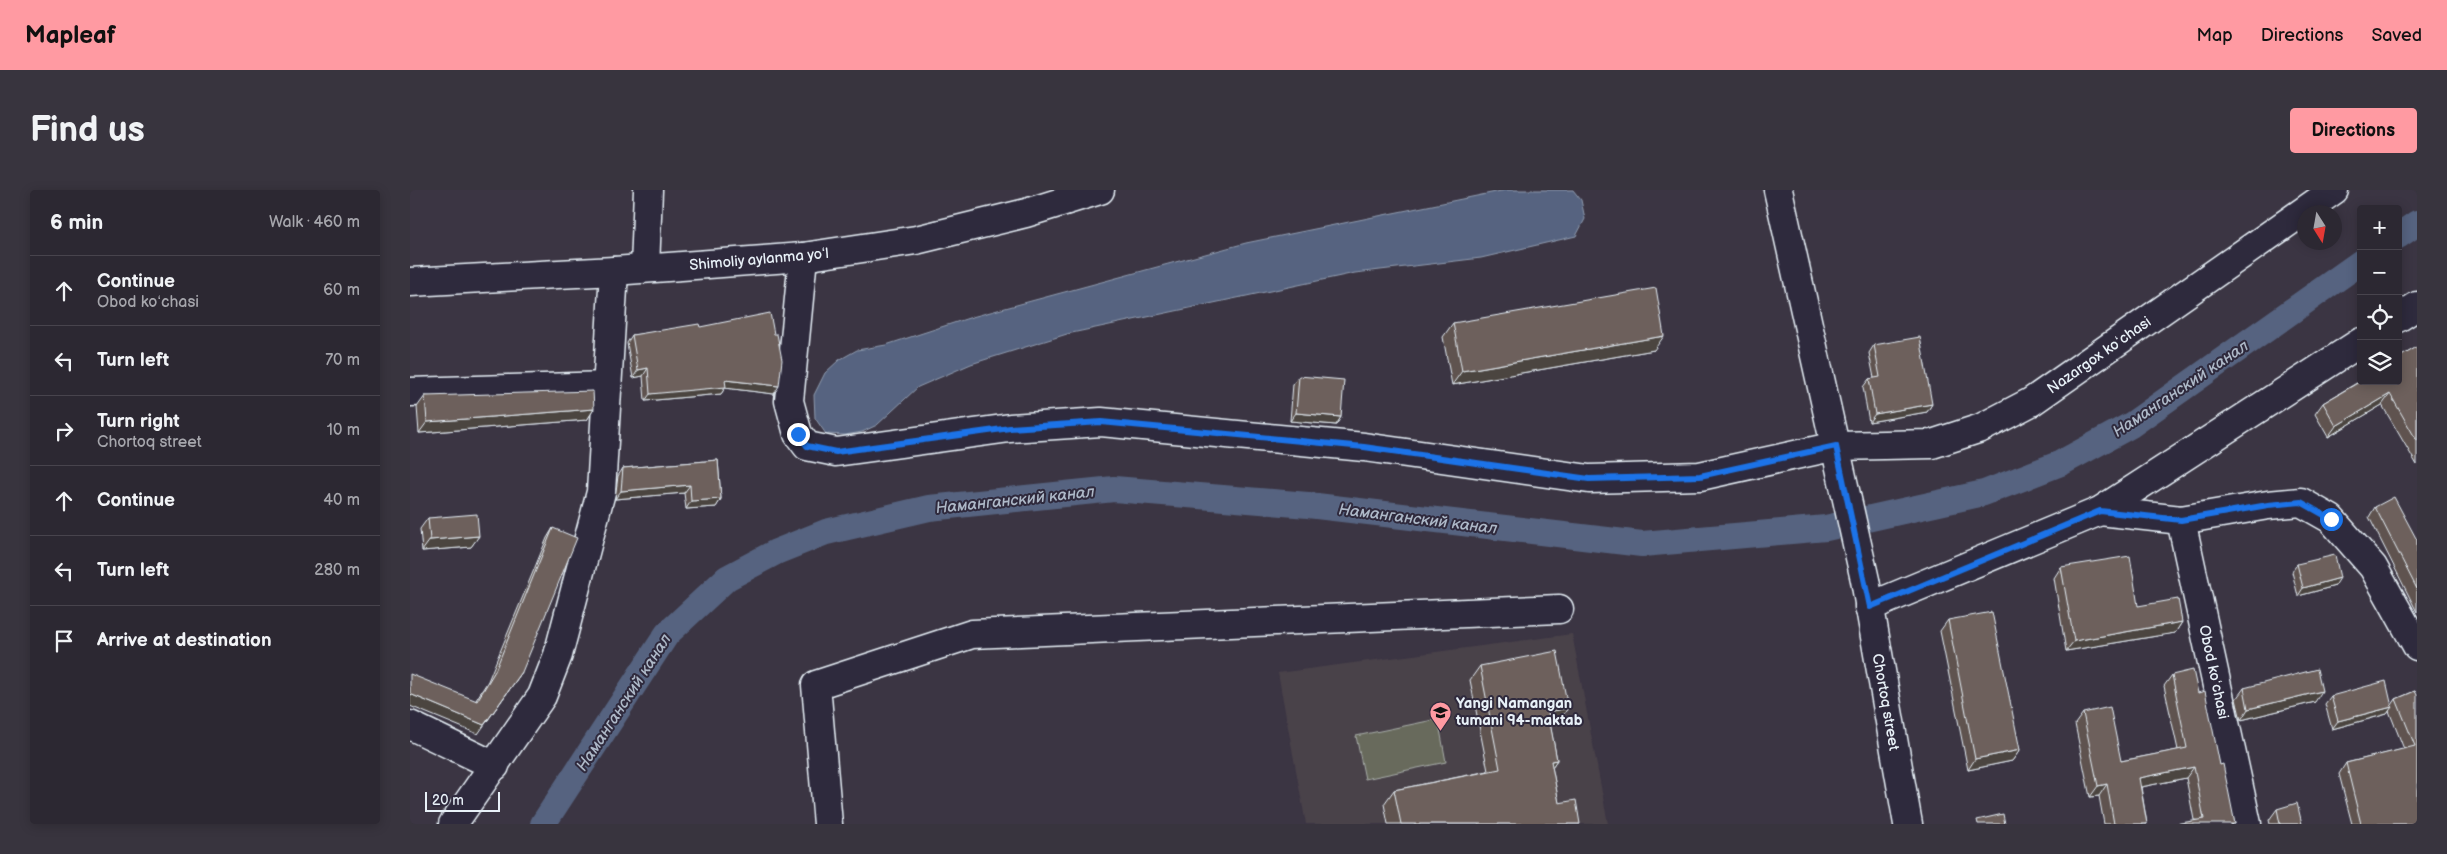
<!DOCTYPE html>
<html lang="en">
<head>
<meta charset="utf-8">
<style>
  body { margin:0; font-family:"Balsamiq Sans",sans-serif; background:#38343e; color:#f1f3f6 }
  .controls { position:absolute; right:15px; top:15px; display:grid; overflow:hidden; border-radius:5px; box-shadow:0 2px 12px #0003 }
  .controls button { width:45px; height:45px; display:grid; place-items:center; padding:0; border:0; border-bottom:1px solid #48444d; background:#2c2832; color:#f1f3f6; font:25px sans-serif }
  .compass { position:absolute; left:1887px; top:15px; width:45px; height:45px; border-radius:50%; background:#2c2832; box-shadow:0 2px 12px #0003; rotate:169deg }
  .scale { position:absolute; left:15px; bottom:12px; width:75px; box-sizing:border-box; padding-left:5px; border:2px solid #e8f1f8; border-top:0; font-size:14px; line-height:18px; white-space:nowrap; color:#e8f1f8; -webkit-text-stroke:4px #2f2a3d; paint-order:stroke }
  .stop { position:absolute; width:15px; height:15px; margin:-11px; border:4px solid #1a73e8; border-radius:50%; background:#fff }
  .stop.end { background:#1a73e8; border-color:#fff; box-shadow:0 1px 5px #0008 }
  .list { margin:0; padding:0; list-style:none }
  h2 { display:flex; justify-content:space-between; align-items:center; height:65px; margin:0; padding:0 20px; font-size:21px }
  h2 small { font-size:16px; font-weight:400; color:#a6a6ac }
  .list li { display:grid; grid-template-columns:32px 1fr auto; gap:15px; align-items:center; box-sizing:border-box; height:70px; padding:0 20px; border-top:1px solid #48444d }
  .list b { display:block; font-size:19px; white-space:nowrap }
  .list p { margin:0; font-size:16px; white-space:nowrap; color:#a6a6ac }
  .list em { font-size:16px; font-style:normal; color:#a6a6ac }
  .icon { flex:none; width:28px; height:28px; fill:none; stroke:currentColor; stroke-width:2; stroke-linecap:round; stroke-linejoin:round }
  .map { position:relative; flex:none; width:2007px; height:634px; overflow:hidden; border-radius:5px }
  header { display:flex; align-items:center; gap:30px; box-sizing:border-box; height:70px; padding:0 25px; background:#ff9aa2; color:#111 }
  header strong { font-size:24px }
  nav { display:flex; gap:28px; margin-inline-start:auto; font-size:18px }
  .intro { display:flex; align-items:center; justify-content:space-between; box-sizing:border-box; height:120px; padding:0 30px }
  h1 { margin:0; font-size:35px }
  .button { padding:12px 22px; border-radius:5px; background:#ff9aa2; color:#111; font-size:18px; font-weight:700 }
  main { display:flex; gap:30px; padding:0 30px }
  aside { flex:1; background:#2c2832; border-radius:5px; box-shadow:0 2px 12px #0003 }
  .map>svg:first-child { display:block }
  .built { fill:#4a424a }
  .green { fill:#686a5b; stroke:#a8aeaa }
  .water { fill:#566480; stroke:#909cb0 }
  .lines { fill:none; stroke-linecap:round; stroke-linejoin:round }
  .canal { stroke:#566480; stroke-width:26 }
  .minor-casing { stroke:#e8f1f8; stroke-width:31 }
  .major-casing { stroke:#e8f1f8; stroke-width:31 }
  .minor { stroke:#2f2a3d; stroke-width:28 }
  .major { stroke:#2f2a3d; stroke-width:28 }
  .wall { fill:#5e534f; stroke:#e8f1f8 }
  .shaded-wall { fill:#4c4440; stroke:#e8f1f8 }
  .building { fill:#6d615c; stroke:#e8f1f8 }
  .route { stroke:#1a73e8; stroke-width:6 }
  .labels { text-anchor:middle; stroke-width:4; stroke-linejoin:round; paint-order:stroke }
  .street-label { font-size:15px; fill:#e8f1f8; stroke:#2f2a3d }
  .poi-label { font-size:15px; font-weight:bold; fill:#e8f1f8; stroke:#2f2a3d; text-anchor:start }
  .water-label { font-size:16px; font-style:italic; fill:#aeb9c8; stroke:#2f2a3d }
</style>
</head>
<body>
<header>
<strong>Mapleaf</strong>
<nav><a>Map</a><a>Directions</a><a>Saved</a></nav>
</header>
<div class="intro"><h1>Find us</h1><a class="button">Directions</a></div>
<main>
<aside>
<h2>6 min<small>Walk · 460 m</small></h2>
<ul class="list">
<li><svg class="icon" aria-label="ahead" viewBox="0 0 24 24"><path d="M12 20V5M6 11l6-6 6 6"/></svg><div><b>Continue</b><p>Obod koʻchasi</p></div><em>60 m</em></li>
<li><svg class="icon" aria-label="left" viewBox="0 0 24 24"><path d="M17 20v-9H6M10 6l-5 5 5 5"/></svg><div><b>Turn left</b></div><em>70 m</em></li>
<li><svg class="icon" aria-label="right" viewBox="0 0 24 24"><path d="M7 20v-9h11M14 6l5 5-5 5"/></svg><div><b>Turn right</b><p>Chortoq street</p></div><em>10 m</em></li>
<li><svg class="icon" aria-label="ahead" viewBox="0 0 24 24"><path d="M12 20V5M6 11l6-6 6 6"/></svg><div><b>Continue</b></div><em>40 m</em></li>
<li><svg class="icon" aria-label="left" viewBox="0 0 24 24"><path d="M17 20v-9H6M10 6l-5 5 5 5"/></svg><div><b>Turn left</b></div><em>280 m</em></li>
<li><svg class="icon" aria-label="arrive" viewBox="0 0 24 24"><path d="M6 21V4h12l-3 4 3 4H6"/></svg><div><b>Arrive at destination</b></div></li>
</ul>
</aside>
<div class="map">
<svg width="2007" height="634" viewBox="0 0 2007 634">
  <rect width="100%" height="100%" fill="#3b3543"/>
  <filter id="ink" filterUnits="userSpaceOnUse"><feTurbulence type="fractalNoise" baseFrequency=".02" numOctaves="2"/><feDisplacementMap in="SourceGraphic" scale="10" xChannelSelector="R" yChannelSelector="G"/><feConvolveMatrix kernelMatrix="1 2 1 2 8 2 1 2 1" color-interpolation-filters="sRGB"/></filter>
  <g filter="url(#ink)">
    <path class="built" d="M1162 444 1198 634H896L868 483Z"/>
    <path class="green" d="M1028 529 1036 572 955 589 946 546Z"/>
    <path class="water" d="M1096 0H1163L1171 10 1175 29 1166 46 1071 68 945 83 657 144 561 174 508 197 467 235 452 242 435 245 416 244 405 228 404 205 415 183 429 170 447 160 476 155 562 127 836 53Z"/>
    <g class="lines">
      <g class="canal">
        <path d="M1988 46 2007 33"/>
        <path d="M133 634 257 444 317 388 366 362 416 342 519 318 704 299 898 315 1232 354 1416 338 1574 303 1651 273 1721 235 1951 72"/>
      </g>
      <defs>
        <g id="minor">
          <path d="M393 67 379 211 388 244 397 256 426 262 600 238 691 232 954 257 1179 289 1290 286 1426 256 1522 254 1571 238 1621 212 1924 0"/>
          <path d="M235 78 238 0"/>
          <path d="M1988 128 2007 116"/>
          <path d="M0 202 198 196"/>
          <path d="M1690 321 1771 330 1858 315 1891 312 1921 329 1963 377 2007 456"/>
          <path d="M1771 330 1837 634"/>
          <path d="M1459 417 1690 321 1951 152"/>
          <path d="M0 535 85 576"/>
          <path d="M43 634 132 506 148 465 191 302 204 81"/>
          <path d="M418 634 406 495 562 444 1149 419"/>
        </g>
        <g id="major">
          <path d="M1368 0 1455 390 1498 634"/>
          <path d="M0 92 204 81 393 67 506 50 616 23 690 0"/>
        </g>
      </defs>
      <use href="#minor" class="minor-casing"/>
      <use href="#major" class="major-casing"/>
      <use href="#minor" class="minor"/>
      <use href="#major" class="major"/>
    </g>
    <g class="wall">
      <path d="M1043 133 1244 160 1042 195 1033 147Z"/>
      <path d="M290 137 364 204 315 198 311 204 235 211 233 186 223 188 217 153 222 145Z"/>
      <path d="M1464 155 1522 214 1517 222 1459 232 1453 197 1459 189 1464 188 1459 163Z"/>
      <path d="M2007 157V275L1972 215 1918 247 1905 224 1913 213Z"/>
      <path d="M889 186 931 227 926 235 880 231 883 194Z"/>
      <path d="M15 206 184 219 177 230 9 243 7 217Z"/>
      <path d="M308 270 311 309 306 317 276 319 274 303 205 309 208 286 213 278Z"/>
      <path d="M1965 317 2007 350V422L1959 327Z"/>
      <path d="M18 328 69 346 61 357 12 361 10 339Z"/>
      <path d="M143 338 68 544 66 510 78 491 137 348Z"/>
      <path d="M1887 374 1925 396 1888 406 1882 382Z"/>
      <path d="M1651 377 1728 416 1772 432 1765 443 1656 461 1644 388Z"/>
      <path d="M1538 430 1610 560 1602 571 1558 580 1530 441Z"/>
      <path d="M1070 476 1158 518 1148 532 1140 534 1147 570 1142 577 1149 613 1170 634H978L974 614 984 600 1078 581 1060 490Z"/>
      <path d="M1762 485 1788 503 1810 575 1825 634 1784 630 1776 588 1731 597 1737 634H1694L1689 606 1680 607 1665 534 1673 523 1711 571 1768 560 1754 496Z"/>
      <path d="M1834 498 1905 512 1831 530 1826 509Z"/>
      <path d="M2005 501 2007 634H1942L1929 584 1936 573 1994 559 1979 521 1977 524 1922 539 1915 514 1921 506 1982 515 1986 509Z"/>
      <path d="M1867 619 1892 634H1860L1859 630Z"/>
    </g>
    <g class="shaded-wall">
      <path d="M1254 146 1244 160 1042 195 1052 181Z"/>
      <path d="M238 178 233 186 223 188 228 180Z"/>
      <path d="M315 190 369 196 364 204 315 198 311 204 235 211 240 204Z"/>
      <path d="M1980 204 1972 215 1918 247 1926 236Z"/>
      <path d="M1522 214 1517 222 1459 232 1465 224Z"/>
      <path d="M184 219 177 230 9 243 17 232Z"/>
      <path d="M886 223 931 227 926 235 880 231Z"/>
      <path d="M280 295 274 303 205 309 211 301Z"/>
      <path d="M311 309 306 317 276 319 281 311Z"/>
      <path d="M69 346 61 357 12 361 20 350Z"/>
      <path d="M1930 388 1925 396 1888 406 1893 398Z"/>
      <path d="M1772 432 1765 443 1656 461 1664 451Z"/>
      <path d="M112 482 68 544 0 516V504L74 535Z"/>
      <path d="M1912 501 1905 512 1831 530 1838 519Z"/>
      <path d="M1982 517 1977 524 1922 539 1928 531Z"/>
      <path d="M1158 518 1148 532 1128 536 1138 522Z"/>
      <path d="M1610 560 1602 571 1558 580 1565 569Z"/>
      <path d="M1147 570 1137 584 1141 571Z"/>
      <path d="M1784 577 1776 588 1721 599 1729 588Z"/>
      <path d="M1697 594 1689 606 1680 607 1688 596Z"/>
    </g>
    <g class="building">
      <path d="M1246 98 1254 146 1052 181 1043 133Z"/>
      <path d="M360 123 364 144H367L372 170 369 196 315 190 316 197 240 204 238 178 228 180 222 145 289 134 290 137Z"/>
      <path d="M1510 147 1522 214 1465 224 1459 189 1470 187 1464 155Z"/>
      <path d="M2007 157V251L1980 204 1926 236 1913 213 1951 191H1988V168Z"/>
      <path d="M889 186 934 190 931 227 886 223Z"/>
      <path d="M183 201 184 219 17 232 15 206Z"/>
      <path d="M308 270 311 309 281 311 280 295 211 301 213 278Z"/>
      <path d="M1984 307 2007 350V399L1965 317Z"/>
      <path d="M67 324 69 346 20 350 18 328Z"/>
      <path d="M143 338 167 348 112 482 74 535 0 504V484L67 511 85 481Z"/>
      <path d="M1925 365 1930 388 1893 398 1887 374Z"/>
      <path d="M1720 366 1728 416 1768 409 1772 432 1664 451 1651 377Z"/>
      <path d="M1582 422 1610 560 1565 569 1538 430Z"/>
      <path d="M1147 461 1158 518 1138 522 1147 570 1141 571 1149 613 1166 610 1170 634H991L984 600 1090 579 1070 476Z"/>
      <path d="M1907 479 1912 501 1838 519 1834 498Z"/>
      <path d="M1783 480 1788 503 1795 501 1810 575 1813 574 1825 634H1765L1794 629 1784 577 1729 588 1737 634H1704L1697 594 1688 596 1673 523 1700 517 1711 571 1777 558 1762 485Z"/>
      <path d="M1976 491 1982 517 1928 531 1921 506Z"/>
      <path d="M2005 501 2007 505V634H1951L1936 573 2005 556 1986 509Z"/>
      <path d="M1887 613 1892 634H1870L1867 619Z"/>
      <path d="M1593 624 1595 634H1568L1567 630Z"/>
    </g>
  </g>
  <g class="lines" filter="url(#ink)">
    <path class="route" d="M388 244 397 256 426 262 600 238 691 232 954 257 1179 289 1290 286 1426 256 1460 417 1690 321 1771 330 1858 315 1891 312 1921 329"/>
  </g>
  <defs>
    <symbol id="school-pin" viewBox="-11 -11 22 30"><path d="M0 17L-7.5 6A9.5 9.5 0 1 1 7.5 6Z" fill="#ff9aa2" stroke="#2f2a3d"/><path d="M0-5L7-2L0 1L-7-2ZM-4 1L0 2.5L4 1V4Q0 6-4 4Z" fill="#111"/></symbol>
  </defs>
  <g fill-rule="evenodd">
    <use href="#school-pin" x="1018" y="510" width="25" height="34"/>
  </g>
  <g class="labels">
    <g class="street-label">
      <text transform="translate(349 69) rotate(-5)" y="5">Shimoliy aylanma yoʻl</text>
      <text transform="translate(1689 165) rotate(-35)" y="5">Nazargox koʻchasi</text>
      <text transform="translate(1804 482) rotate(78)" y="5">Obod koʻchasi</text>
      <text transform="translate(1476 512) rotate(80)" y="5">Chortoq street</text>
    </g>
    <g class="poi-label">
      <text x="1046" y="518">Yangi Namangan<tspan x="1046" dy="17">tumani 94-maktab</tspan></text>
    </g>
    <g class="water-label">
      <text transform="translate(1770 198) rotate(-34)" y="6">Наманганский канал</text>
      <text transform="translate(605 309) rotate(-6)" y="6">Наманганский канал</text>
      <text transform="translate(1008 328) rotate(7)" y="6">Наманганский канал</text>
      <text transform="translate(213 512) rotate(-57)" y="6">Наманганский канал</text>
    </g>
  </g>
</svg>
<div class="controls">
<button>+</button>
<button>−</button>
<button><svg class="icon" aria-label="locate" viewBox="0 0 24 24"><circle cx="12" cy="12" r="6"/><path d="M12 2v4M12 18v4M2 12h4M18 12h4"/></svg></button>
<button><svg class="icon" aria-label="layers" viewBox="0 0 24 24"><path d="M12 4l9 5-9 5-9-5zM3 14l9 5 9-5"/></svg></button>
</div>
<svg class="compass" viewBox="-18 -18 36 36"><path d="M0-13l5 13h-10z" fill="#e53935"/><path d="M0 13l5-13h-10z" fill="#a6a6ac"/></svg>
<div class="scale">20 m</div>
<div class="stop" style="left:1921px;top:329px"></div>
<div class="stop end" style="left:388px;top:244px"></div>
</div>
</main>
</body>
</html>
